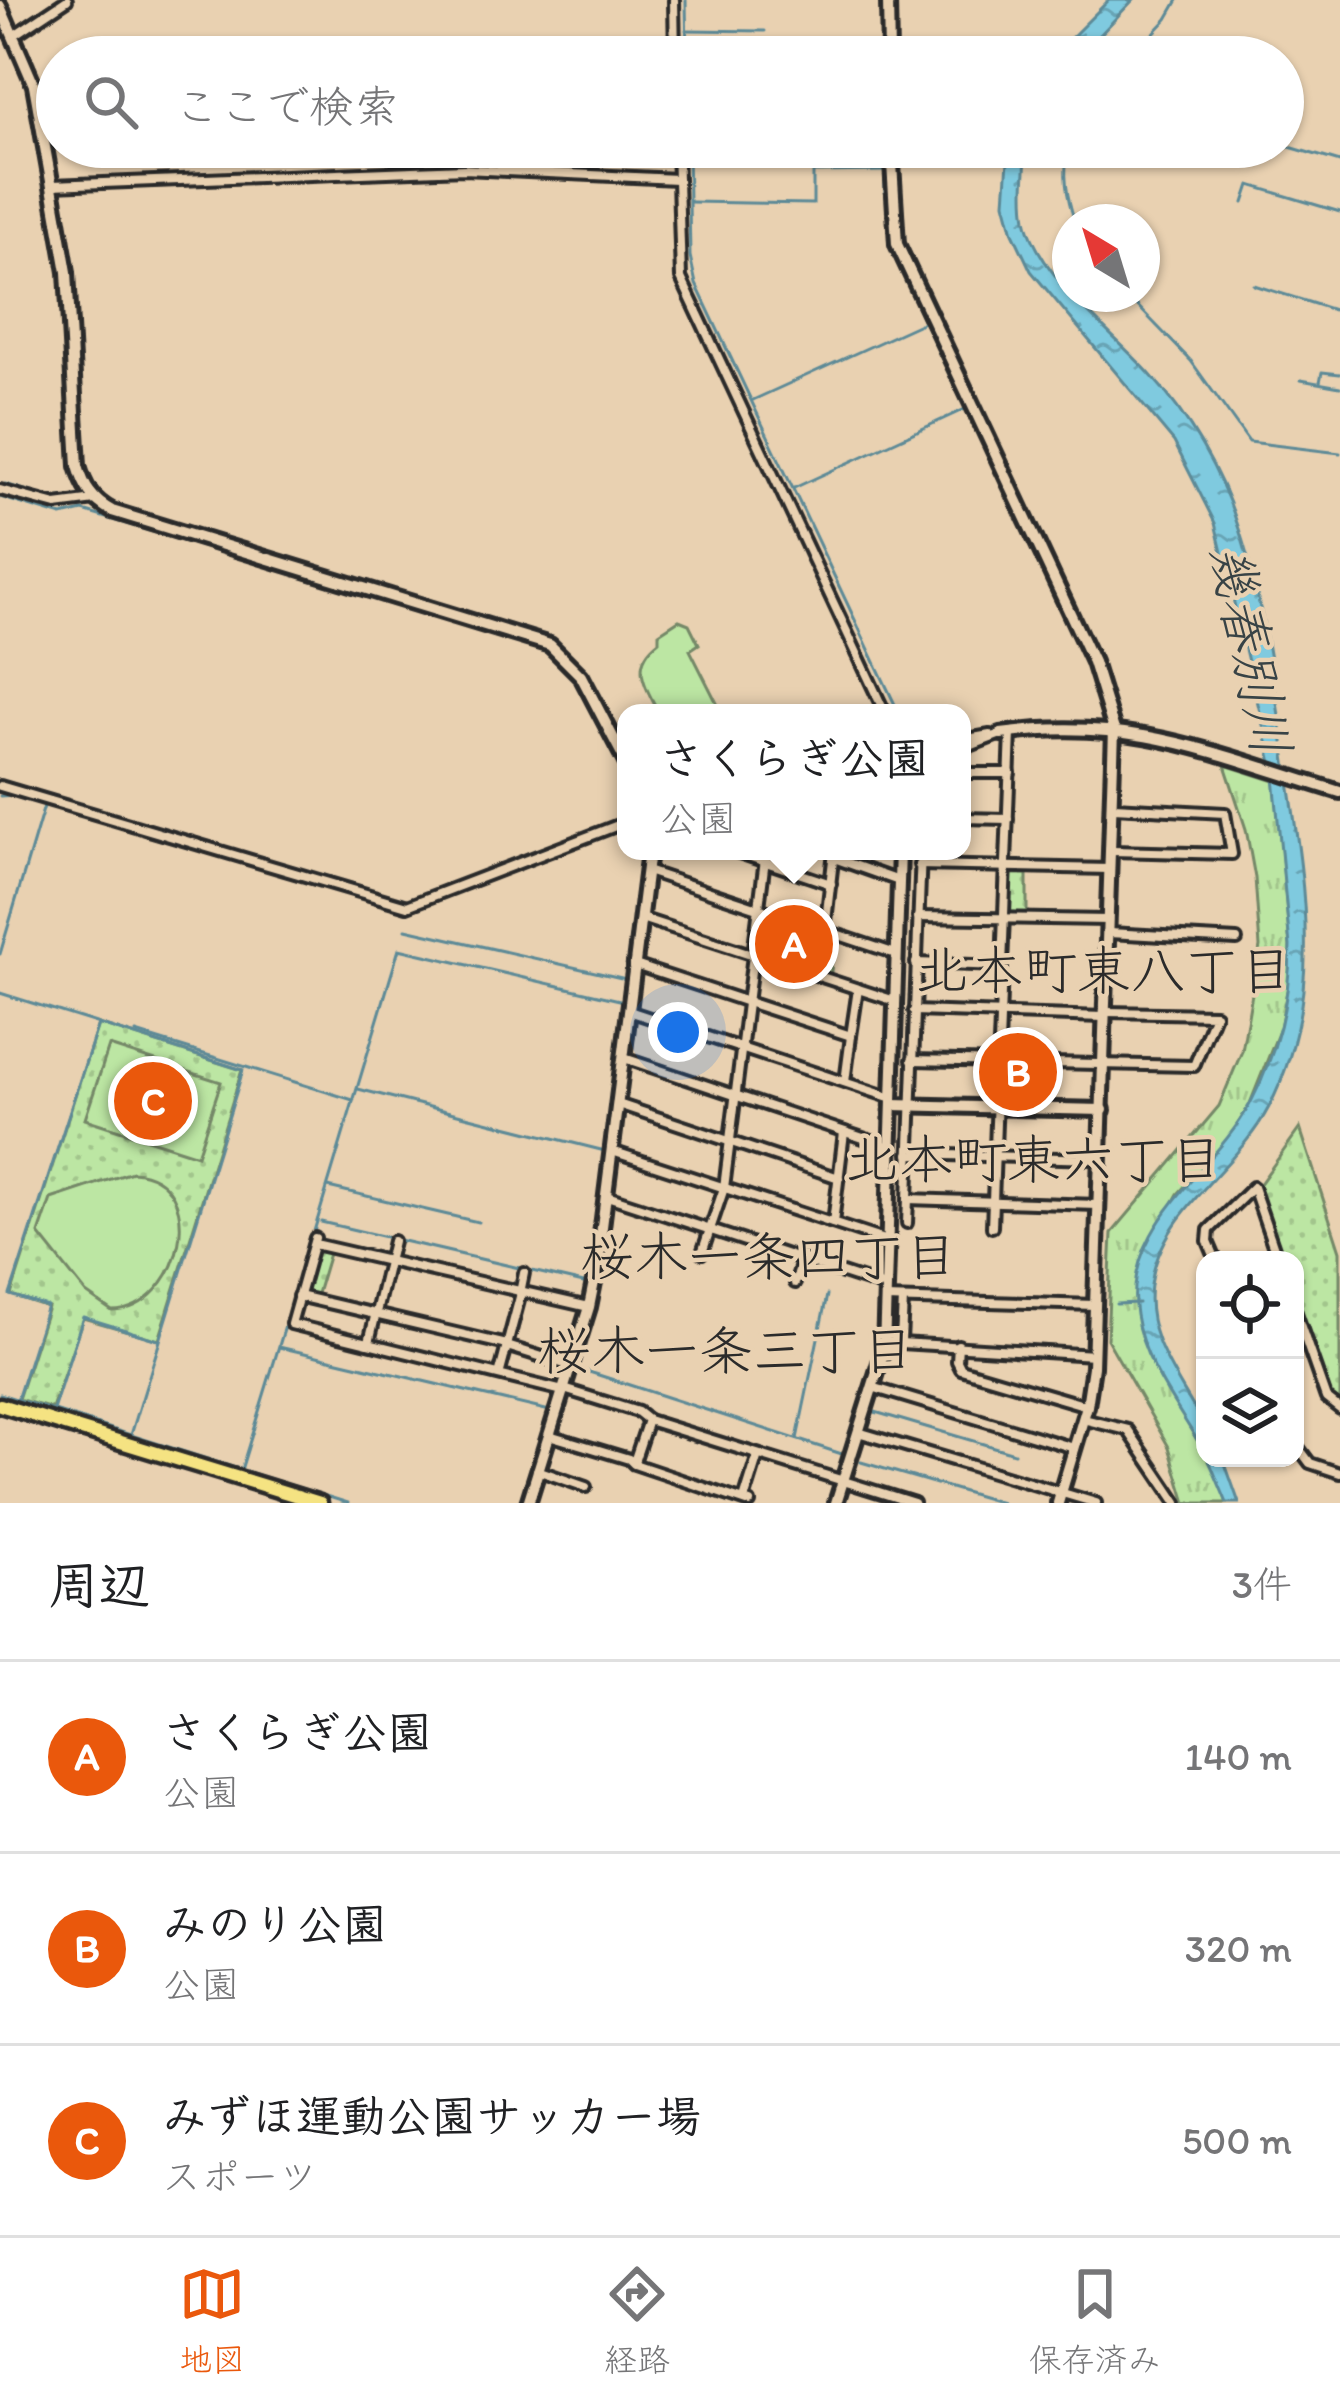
<!DOCTYPE html>
<html lang="ja">
<head>
<meta charset="utf-8">
<style>
  body { margin:0; font-family:Itim,"Klee One",sans-serif; background:#f6f6f6; color:#202124 }
  .controls { position:absolute; right:36px; bottom:36px; display:grid; overflow:hidden; border-radius:24px; box-shadow:0 3px 9px #0004 }
  .controls button { width:108px; height:108px; display:grid; place-items:center; padding:0; border:0; border-bottom:3px solid #e0e0e0; background:#fff; color:#202124; font:60px sans-serif }
  .compass { position:absolute; left:1052px; top:204px; width:108px; height:108px; border-radius:50%; background:#fff; box-shadow:0 3px 9px #0004; rotate:322deg }
  .you { position:absolute; left:678px; top:1032px; width:42px; height:42px; margin:-30px; border:9px solid #fff; border-radius:50%; background:#1a73e8; box-shadow:0 0 0 18px #1a73e833 }
  .badge { display:grid; place-items:center; width:78px; height:78px; border-radius:50%; background:#ea580c; color:#fff; font-size:39px; font-weight:700 }
  .pin { position:absolute; translate:-50% -50%; border:6px solid #fff; box-shadow:0 3px 12px #0006 }
  .popup { position:absolute; left:617px; top:704px; width:354px; height:156px; box-sizing:border-box; display:grid; place-content:center; border-radius:24px; background:#fff; filter:drop-shadow(0 3px 9px #0005); font-size:39px; white-space:nowrap; color:#757577 }
  .popup b { font-size:45px; color:#202124 }
  .popup::after { content:''; position:absolute; left:50%; top:100%; margin-left:-24px; border:24px solid transparent; border-top-color:#fff }
  .list { margin:0; padding:0; list-style:none }
  h2 { display:flex; justify-content:space-between; align-items:center; height:156px; margin:0; padding:0 48px; font-size:51px }
  h2 small { font-size:39px; font-weight:400; color:#757577 }
  .list li { display:grid; grid-template-columns:78px 1fr auto; gap:36px; align-items:center; box-sizing:border-box; height:192px; padding:0 48px; border-top:3px solid #e0e0e0 }
  .list b { display:block; font-size:45px; white-space:nowrap }
  .list p { margin:0; font-size:39px; white-space:nowrap; color:#757577 }
  .list em { font-size:39px; font-style:normal; color:#757577 }
  .icon { flex:none; width:66px; height:66px; fill:none; stroke:currentColor; stroke-width:2; stroke-linecap:round; stroke-linejoin:round }
  .map { position:relative; flex:none; width:1340px; height:1503px; overflow:hidden }
  .search { position:absolute; background:#fff; box-shadow:0 3px 9px #0004; left:36px; right:36px; top:36px; height:132px; display:flex; align-items:center; gap:30px; box-sizing:border-box; padding:0 42px; border-radius:66px; color:#757577; font-size:45px }
  .sheet { height:732px; background:#fff }
  nav { display:flex; justify-content:space-around; align-items:center; box-sizing:border-box; height:168px; border-top:3px solid #e0e0e0; background:#fff; font-size:33px; color:#757577 }
  nav a { display:grid; justify-items:center; gap:6px }
  nav .on { color:#ea580c }
  .map>svg:first-child { display:block }
  .grass { fill:url(#grass-tufts); stroke:#748867; stroke-width:3 }
  .park { fill:url(#park-dots); stroke:#748867; stroke-width:3 }
  .pitch { fill:#bce6a3; stroke:#748867; stroke-width:3 }
  .water { fill:url(#water-ripples); stroke:#5d8a97; stroke-width:3 }
  .lines { fill:none; stroke-linecap:round; stroke-linejoin:round }
  .stream { stroke:#5d8a97; stroke-width:3 }
  .street-casing { stroke:#2b2b2b; stroke-width:16 }
  .secondary-casing { stroke:#2b2b2b; stroke-width:20 }
  .primary-casing { stroke:#2b2b2b; stroke-width:21 }
  .street { stroke:#e9d1b1; stroke-width:8 }
  .secondary { stroke:#e9d1b1; stroke-width:10 }
  .primary { stroke:#f5e382; stroke-width:12 }
  .labels { text-anchor:middle; stroke-width:9; stroke-linejoin:round; paint-order:stroke }
  .water-label { font-size:54px; font-style:italic; fill:#384346; stroke:#e9d1b1 }
  .neighbourhood-label { font-size:54px; fill:#2b2b2b; stroke:#e9d1b1 }
</style>
</head>
<body>
<div class="map">
<svg width="1340" height="1503" viewBox="0 0 1340 1503">
  <defs>
    <pattern id="grass-tufts" width="24" height="20" patternUnits="userSpaceOnUse" patternTransform="scale(3)"><rect width="24" height="20" fill="#bce6a3"/><path d="M3 7l-1-3M5 7V3M7 7l1-3M15 17l-1-3M17 17v-4M19 17l1-3" fill="none" stroke="#a2c58c"/></pattern>
    <pattern id="park-dots" width="8" height="8" patternUnits="userSpaceOnUse" patternTransform="scale(3)"><rect width="8" height="8" fill="#bce6a3"/><path d="M2 2h.1M6 6h.1" fill="none" stroke="#a2c58c" stroke-width="1.8" stroke-linecap="round"/></pattern>
    <pattern id="water-ripples" width="26" height="14" patternUnits="userSpaceOnUse" patternTransform="scale(3)"><rect width="26" height="14" fill="#7fcadf"/><path d="M2 4q2-2 4 0t4 0M15 11q2-2 4 0t4 0" fill="none" stroke="#68a4b5"/></pattern>
  </defs>
  <rect width="100%" height="100%" fill="#e9d1b1"/>
  <filter id="ink" filterUnits="userSpaceOnUse"><feTurbulence type="fractalNoise" baseFrequency=".00833" numOctaves="2"/><feDisplacementMap in="SourceGraphic" scale="24" xChannelSelector="R" yChannelSelector="G"/><feConvolveMatrix kernelMatrix="1 2 1 2 8 2 1 2 1" color-interpolation-filters="sRGB"/></filter>
  <g filter="url(#ink)">
    <path class="grass" d="M1225 765 1275 781 1290 946V975L1280 1028 1249 1106 1229 1138 1178 1194 1142 1260 1149 1356 1217 1475 1227 1503H1186L1169 1447 1107 1339 1112 1233 1219 1106 1242 1051 1260 947 1255 878 1246 829Z"/>
    <g class="park">
      <path d="M1011 874H1027V913L1009 912Z"/>
      <path d="M758 908 835 934 830 980 753 954Z"/>
      <path d="M98 1024 242 1070 159 1340 83 1318 52 1409 18 1399 48 1307 11 1295Z"/>
      <path d="M998 1061 1038 1063 1037 1082 998 1081Z"/>
      <path d="M1300 1128 1340 1251V1403L1327 1392 1295 1298V1260H1282L1257 1188Z"/>
      <path d="M317 1246 330 1250 316 1297 301 1291Z"/>
    </g>
    <g class="pitch">
      <path d="M679 620 689 624 699 644 690 650 722 713H659C645 685 629 664 659 641V633Z"/>
      <path d="M109 1046 221 1082 197 1155 85 1119Z"/>
      <path d="M132 1172C213 1178 182 1310 112 1311L86 1293 39 1234 51 1199Z"/>
    </g>
    <g class="water">
      <path d="M1109 0H1133L1079 57H1052Z"/>
      <path d="M1009 147H1027C1025 171 1022 196 1026 219 1038 276 1110 330 1149 373 1189 417 1221 472 1239 529 1264 606 1275 688 1287 769 1304 883 1325 999 1269 1107 1236 1171 1160 1210 1151 1285 1145 1331 1169 1365 1191 1403 1195 1410 1202 1418 1204 1426 1207 1434 1205 1445 1205 1453 1181 1411 1143 1364 1136 1315 1122 1224 1213 1173 1250 1104 1276 1055 1290 1001 1290 946L1273 767 1215 523 1174 442 1031 271 1013 233 1005 202Z"/>
      <path d="M1208 1458H1223L1239 1503H1227Z"/>
    </g>
    <g class="lines">
      <g class="stream">
        <path d="M686 0 687 57"/>
        <path d="M882 0 883 57"/>
        <path d="M686 30 765 31"/>
        <path d="M1131 57 1167 19 1178 0"/>
        <path d="M1283 145 1340 162"/>
        <path d="M688 147 690 256 696 284 899 713"/>
        <path d="M884 147 885 192"/>
        <path d="M1069 147C1062 173 1067 197 1075 222"/>
        <path d="M690 202 813 204V172L885 171"/>
        <path d="M1244 203 1250 185 1340 212"/>
        <path d="M891 242 894 255"/>
        <path d="M1254 285 1340 312"/>
        <path d="M1126 294 1191 361 1249 442 1340 453"/>
        <path d="M917 306 1012 507"/>
        <path d="M1301 380 1340 387"/>
        <path d="M1320 382 1322 372 1340 374"/>
        <path d="M753 400 924 322"/>
        <path d="M5 484 54 499 78 496"/>
        <path d="M794 488 965 409"/>
        <path d="M0 497 62 516 83 511 546 650 554 656"/>
        <path d="M1047 583 1070 628"/>
        <path d="M573 676 626 776"/>
        <path d="M0 796 16 795 410 911 591 841"/>
        <path d="M406 929 626 979"/>
        <path d="M0 954 44 806"/>
        <path d="M0 993 96 1023"/>
        <path d="M136 1033 353 1100"/>
        <path d="M358 1089 605 1151"/>
        <path d="M328 1187 478 1222"/>
        <path d="M321 1222 588 1284"/>
        <path d="M312 1238 399 949 624 1001"/>
        <path d="M1116 1304 1138 1303"/>
        <path d="M279 1347 550 1411"/>
        <path d="M580 1369 845 1455"/>
        <path d="M0 1394 348 1503"/>
        <path d="M17 1400 47 1306 10 1295 98 1024 243 1070 131 1435"/>
        <path d="M53 1410 83 1317 158 1340"/>
        <path d="M875 1412 1014 1453"/>
        <path d="M797 1439 827 1295"/>
        <path d="M861 1462 1002 1503"/>
        <path d="M241 1470 297 1287"/>
      </g>
      <defs>
        <g id="street">
          <path d="M674 0 675 57"/>
          <path d="M13 36 67 0"/>
          <path d="M677 147 681 278 885 713"/>
          <path d="M52 185 464 169 677 179"/>
          <path d="M0 490 56 505 95 500"/>
          <path d="M962 740 990 735"/>
          <path d="M962 749 1001 734"/>
          <path d="M962 773H1010"/>
          <path d="M0 786 407 906 626 822"/>
          <path d="M962 818 1008 819"/>
          <path d="M733 851 831 884"/>
          <path d="M921 851 908 1199 1098 1205"/>
          <path d="M1112 851 1232 854 1225 813 1114 807"/>
          <path d="M834 858 899 881"/>
          <path d="M919 865 1110 869"/>
          <path d="M647 871 896 954"/>
          <path d="M918 917 1108 920"/>
          <path d="M641 918 895 1001"/>
          <path d="M825 930 834 851"/>
          <path d="M1109 933 1237 940"/>
          <path d="M916 963 1002 966"/>
          <path d="M635 965 851 1036 845 1082"/>
          <path d="M629 1011 892 1098"/>
          <path d="M914 1011 1104 1017"/>
          <path d="M851 1036 858 989"/>
          <path d="M624 1058 890 1147"/>
          <path d="M912 1060 1194 1066 1215 1014 1106 1012"/>
          <path d="M618 1104 839 1178"/>
          <path d="M612 1151 887 1241"/>
          <path d="M909 1154 1099 1159"/>
          <path d="M607 1196 885 1287"/>
          <path d="M833 1223 844 1132"/>
          <path d="M907 1223 908 1199"/>
          <path d="M992 1227 1011 732"/>
          <path d="M315 1238 291 1324 563 1391"/>
          <path d="M314 1244 589 1307"/>
          <path d="M702 1253 724 1188 766 851"/>
          <path d="M1216 1260 1208 1241 1209 1230 1253 1187 1278 1260"/>
          <path d="M795 1283 802 1262"/>
          <path d="M520 1293 524 1273"/>
          <path d="M298 1296 507 1345"/>
          <path d="M885 1299 1095 1305"/>
          <path d="M1295 1310 1326 1398 1340 1409"/>
          <path d="M901 1341 903 1300"/>
          <path d="M369 1342 393 1241"/>
          <path d="M884 1342 1094 1355"/>
          <path d="M958 1345 957 1361 961 1369 1087 1406"/>
          <path d="M507 1346 571 1366"/>
          <path d="M500 1372 521 1293"/>
          <path d="M872 1387 1074 1448"/>
          <path d="M564 1389 638 1412 648 1420 634 1462"/>
          <path d="M1083 1419 1128 1430 1177 1503"/>
          <path d="M648 1420 914 1503"/>
          <path d="M858 1432 1096 1503"/>
          <path d="M549 1435 629 1459 634 1464 750 1503"/>
          <path d="M1295 1443 1310 1463 1340 1473"/>
          <path d="M537 1470 586 1487"/>
          <path d="M744 1500 758 1455"/>
        </g>
        <g id="secondary">
          <path d="M888 0 889 57"/>
          <path d="M0 6 34 85 67 272 78 466C84 487 92 500 112 511L550 645 581 676 626 762"/>
          <path d="M891 147 897 244 1093 662 1114 730 1093 1367 1087 1406 1058 1503"/>
          <path d="M1001 734C1133 715 1217 755 1340 792"/>
          <path d="M892 1105 1103 1110"/>
          <path d="M528 1503 589 1307 597 1267 649 851"/>
          <path d="M836 1503 884 1350 900 851"/>
        </g>
        <path id="primary" d="M0 1405 320 1503"/>
      </defs>
      <use href="#street" class="street-casing"/>
      <use href="#secondary" class="secondary-casing"/>
      <use href="#primary" class="primary-casing"/>
      <use href="#street" class="street"/>
      <use href="#secondary" class="secondary"/>
      <use href="#primary" class="primary"/>
    </g>
  </g>
  <g class="labels">
    <g class="water-label">
      <text transform="translate(1251 649) rotate(78)" y="19">幾春別川</text>
    </g>
    <g class="neighbourhood-label">
      <text x="1104" y="989">北本町東八丁目</text>
      <text x="1034" y="1178">北本町東六丁目</text>
      <text x="769" y="1275">桜木一条四丁目</text>
      <text x="726" y="1369">桜木一条三丁目</text>
    </g>
  </g>
</svg>
<div class="controls">
<button><svg class="icon" aria-label="locate" viewBox="0 0 24 24"><circle cx="12" cy="12" r="6"/><path d="M12 2v4M12 18v4M2 12h4M18 12h4"/></svg></button>
<button><svg class="icon" aria-label="layers" viewBox="0 0 24 24"><path d="M12 4l9 5-9 5-9-5zM3 14l9 5 9-5"/></svg></button>
</div>
<svg class="compass" viewBox="-18 -18 36 36"><path d="M0-13l5 13h-10z" fill="#e53935"/><path d="M0 13l5-13h-10z" fill="#757577"/></svg>
<div class="you"></div>
<div class="pin badge" style="left:794px;top:944px">A</div>
<div class="popup"><b>さくらぎ公園</b>公園</div>
<div class="pin badge" style="left:1018px;top:1072px">B</div>
<div class="pin badge" style="left:153px;top:1101px">C</div>
<div class="search"><svg class="icon" aria-label="search" viewBox="0 0 24 24"><circle cx="10" cy="10" r="6"/><path d="M15 15l6 6"/></svg>ここで検索</div>
</div>
<section class="sheet">
<h2>周辺<small>3件</small></h2>
<ul class="list">
<li><span class="badge">A</span><div><b>さくらぎ公園</b><p>公園</p></div><em>140 m</em></li>
<li><span class="badge">B</span><div><b>みのり公園</b><p>公園</p></div><em>320 m</em></li>
<li><span class="badge">C</span><div><b>みずほ運動公園サッカー場</b><p>スポーツ</p></div><em>500 m</em></li>
</ul>
</section>
<nav>
<a class="on"><svg class="icon" aria-label="map" viewBox="0 0 24 24"><path d="M3 6l6-2 6 2 6-2v14l-6 2-6-2-6 2zM9 4v14M15 6v14"/></svg>地図</a>
<a><svg class="icon" aria-label="directions" viewBox="0 0 24 24"><path d="M12 3l9 9-9 9-9-9zM9 14v-3h6M13 9l2 2-2 2"/></svg>経路</a>
<a><svg class="icon" aria-label="saved" viewBox="0 0 24 24"><path d="M7 4h10v16l-5-4-5 4z"/></svg>保存済み</a>
</nav>
</body>
</html>
